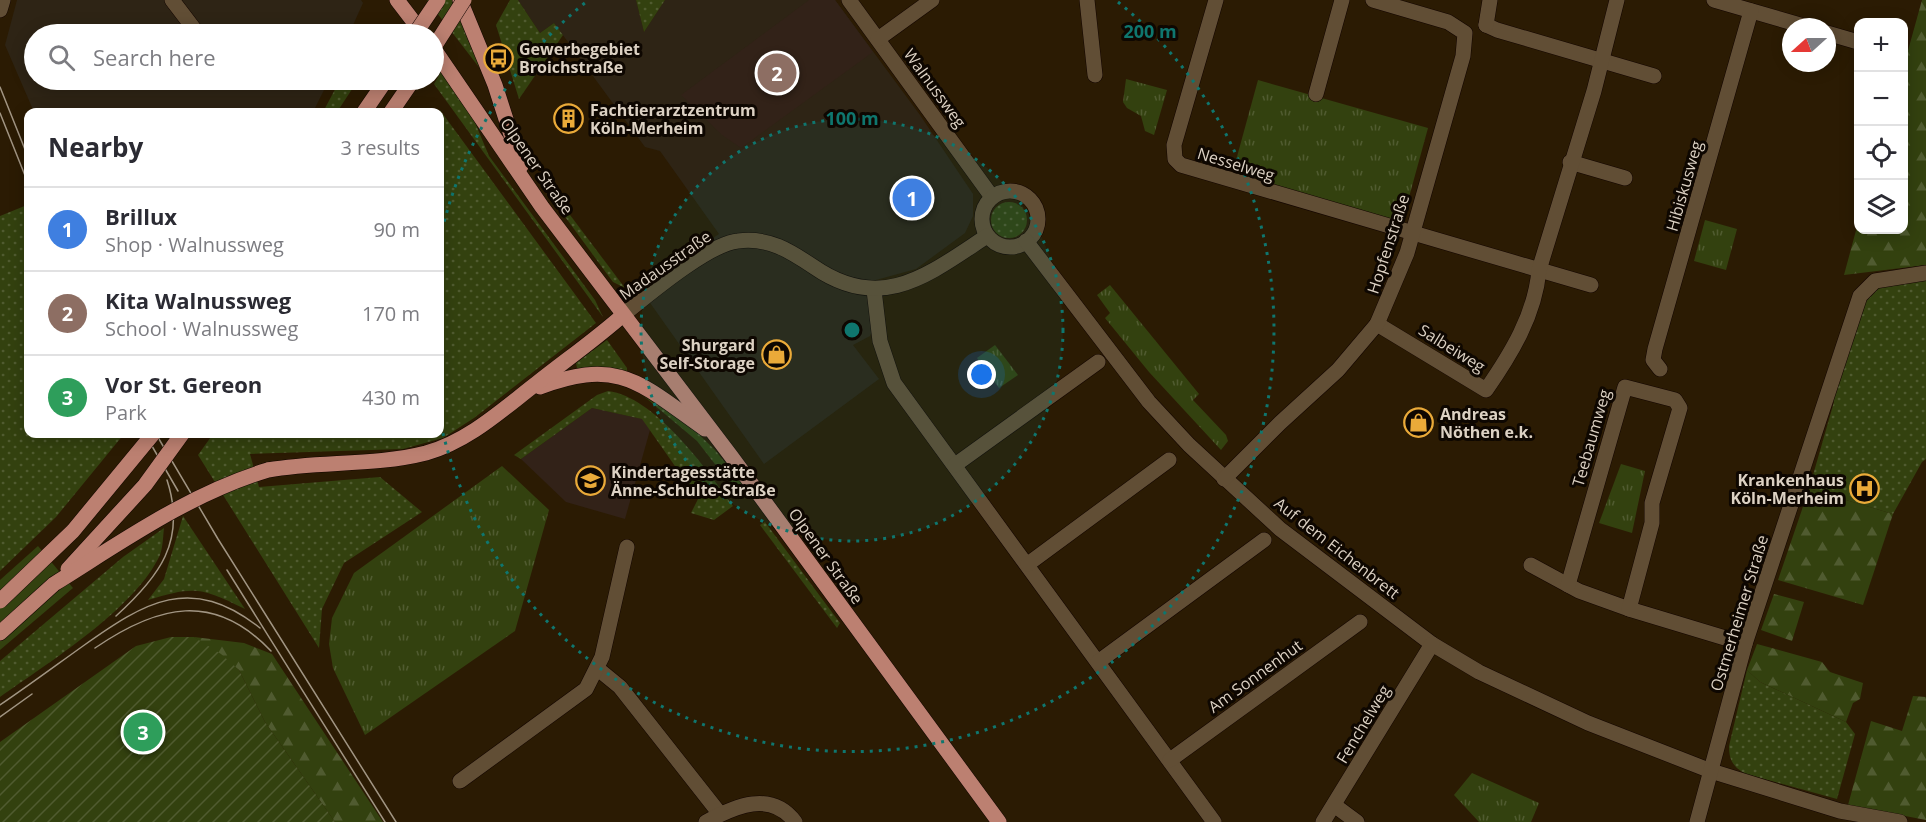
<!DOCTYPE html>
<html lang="en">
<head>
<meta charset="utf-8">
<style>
  body { margin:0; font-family:"Open Sans",sans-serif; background:#f7f7f7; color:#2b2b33 }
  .controls { position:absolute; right:18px; top:18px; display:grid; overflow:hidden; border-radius:12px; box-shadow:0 3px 15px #0003 }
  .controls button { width:54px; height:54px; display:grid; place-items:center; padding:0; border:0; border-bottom:2px solid #e1e1e2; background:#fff; color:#2b2b33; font:30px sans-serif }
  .compass { position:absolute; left:1782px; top:18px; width:54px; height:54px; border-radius:50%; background:#fff; box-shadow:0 3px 15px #0003; rotate:249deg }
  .you { position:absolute; left:982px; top:375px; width:21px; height:21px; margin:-15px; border:4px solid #fff; border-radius:50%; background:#1a73e8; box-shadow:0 0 0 9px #1a73e833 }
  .badge { display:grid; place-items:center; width:39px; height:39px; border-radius:50%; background:#816436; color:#fff; font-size:20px; font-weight:700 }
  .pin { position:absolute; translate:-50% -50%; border:3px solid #fff; box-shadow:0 2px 6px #0006 }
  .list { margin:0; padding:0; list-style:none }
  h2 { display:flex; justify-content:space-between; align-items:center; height:78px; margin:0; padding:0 24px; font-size:26px }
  h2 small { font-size:20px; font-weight:400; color:#7c7c81 }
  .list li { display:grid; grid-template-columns:39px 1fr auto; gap:18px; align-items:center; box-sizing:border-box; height:84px; padding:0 24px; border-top:2px solid #e1e1e2 }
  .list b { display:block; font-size:22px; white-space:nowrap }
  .list p { margin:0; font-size:20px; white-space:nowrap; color:#7c7c81 }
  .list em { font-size:20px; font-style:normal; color:#7c7c81 }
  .icon { flex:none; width:33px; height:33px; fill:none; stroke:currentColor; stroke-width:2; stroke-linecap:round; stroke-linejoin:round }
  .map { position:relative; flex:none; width:1926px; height:822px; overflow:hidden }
  .search { position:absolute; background:#fff; box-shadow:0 3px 15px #0003; left:24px; top:24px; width:420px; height:66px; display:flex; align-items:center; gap:15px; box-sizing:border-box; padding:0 21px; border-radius:33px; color:#7c7c81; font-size:22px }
  .panel { position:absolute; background:#fff; box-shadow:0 3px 15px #0003; left:24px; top:108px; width:420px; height:330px; border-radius:12px }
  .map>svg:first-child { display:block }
  .commercial { fill:#2e2415 }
  .education { fill:#322218 }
  .grass { fill:url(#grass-dots) }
  .forest { fill:url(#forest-firs) }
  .park { fill:url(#park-tufts) }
  .garden { fill:url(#garden-furrows) }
  .pitch { fill:#33410f }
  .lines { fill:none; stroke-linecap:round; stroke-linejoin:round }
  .minor-casing { stroke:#130500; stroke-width:16 }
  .major-casing { stroke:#130500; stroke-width:16 }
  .minor { stroke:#614e35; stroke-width:15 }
  .major { stroke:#bc8071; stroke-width:15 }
  .tram { stroke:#a19583; stroke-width:1.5 }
  .major-bridge-casing { stroke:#130500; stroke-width:16; stroke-linecap:butt }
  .major-bridge { stroke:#bc8071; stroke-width:15 }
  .ring { fill:none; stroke:#0f766e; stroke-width:3; stroke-dasharray:3 6 }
  .labels { text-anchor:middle; stroke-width:6; stroke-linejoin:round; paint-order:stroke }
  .poi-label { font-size:16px; font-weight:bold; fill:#dcd1c3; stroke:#0e0701; text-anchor:start }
  .street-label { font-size:16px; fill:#dcd1c3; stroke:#0e0701 }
  .centre { fill:#0f766e; stroke:#0e0701; stroke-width:3 }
  .ring-label { font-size:18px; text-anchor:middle; font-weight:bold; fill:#0f766e; stroke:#0e0701; stroke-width:6; stroke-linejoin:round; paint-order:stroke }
</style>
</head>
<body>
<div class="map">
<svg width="1926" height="822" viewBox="0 0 1926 822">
  <defs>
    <pattern id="grass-dots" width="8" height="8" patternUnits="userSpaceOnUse" patternTransform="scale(1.5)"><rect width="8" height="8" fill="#33410f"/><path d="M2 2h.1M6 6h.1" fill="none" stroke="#505b30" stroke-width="1.8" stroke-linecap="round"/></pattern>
    <pattern id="forest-firs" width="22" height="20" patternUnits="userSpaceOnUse" patternTransform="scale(1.5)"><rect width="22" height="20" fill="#33410f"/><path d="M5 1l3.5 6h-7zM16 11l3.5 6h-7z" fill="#505b30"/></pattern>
    <pattern id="park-tufts" width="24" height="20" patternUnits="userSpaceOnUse" patternTransform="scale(1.5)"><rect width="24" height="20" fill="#33410f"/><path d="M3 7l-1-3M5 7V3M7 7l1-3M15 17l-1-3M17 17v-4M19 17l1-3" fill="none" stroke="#505b30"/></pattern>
    <pattern id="garden-furrows" width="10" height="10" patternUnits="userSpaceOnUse" patternTransform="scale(1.5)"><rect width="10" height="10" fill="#33410f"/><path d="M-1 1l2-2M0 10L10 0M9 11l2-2" fill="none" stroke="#505b30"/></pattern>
  </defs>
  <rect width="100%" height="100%" fill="#2b1b03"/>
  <g class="commercial">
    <path d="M17 0H361L363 3 349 34H34V80H329L313 112H34L5 45Z"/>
    <path d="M518 0H636L644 32 665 0H835L920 115 973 194V216L965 233 916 269 865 283 876 317 870 336 853 345 879 379 764 464 636 283 666 269 719 234 660 151 645 147 554 23 540 33Z"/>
  </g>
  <g class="education">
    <path d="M809 0H835L873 52 741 148 722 135 681 95Z"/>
    <path d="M592 408 643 419 650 430 625 519 566 502 521 459Z"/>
  </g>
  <g class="grass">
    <path d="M427 0H455L468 40 485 75Z"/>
    <path d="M510 0H518L540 33 554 23 563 35 519 99 496 25Z"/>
    <path d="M636 0H665L644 32Z"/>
    <path d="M441 72 471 113 489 156 595 300 603 317 434 84Z"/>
    <path d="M340 80H358L337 112H323Z"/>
    <path d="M440 110 596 323 474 418 443 438 403 449 250 454 259 487 380 477 422 512 344 563 322 609 319 648 198 455 213 434H440Z"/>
    <circle cx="1009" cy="220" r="18"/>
    <path d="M27 205 28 434H124L56 517 0 571V216Z"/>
    <path d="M564 207 625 288 613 282 607 274 563 214Z"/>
    <path d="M1926 281V459L1922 462 1893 514 1809 489 1834 402 1831 400 1867 297C1877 281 1909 283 1926 281Z"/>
    <path d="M607 340 627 368V373L577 368 576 363Z"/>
    <path d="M608 391C655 397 706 468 733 506L714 520 691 513 698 499 642 419 592 408 521 459 514 455 597 395Z"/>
    <path d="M640 393 680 416 715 450 750 494 742 499 697 441Z"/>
    <path d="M183 516 245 609C201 587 194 586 148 600L164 579Z"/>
    <path d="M765 522 840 623 837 628 760 525Z"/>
    <path d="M164 528C163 536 163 547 160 555 135 609 48 663 0 697V661L123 557Z"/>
    <path d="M1747 670 1760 682 1846 722 1855 734 1837 799 1746 774C1733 767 1729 760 1729 746Z"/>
  </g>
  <g class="forest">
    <path d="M1922 0H1926V265L1844 275 1858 223V230H1904V65Z"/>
    <path d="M1809 489 1893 514 1863 605 1778 580Z"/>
    <path d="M1774 594 1804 602 1792 641 1761 630Z"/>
    <path d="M194 637 244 643 272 654 383 822H335L265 722 239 670Z"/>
    <path d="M1757 644 1822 662 1830 672 1863 683 1860 699 1853 703 1846 722 1760 682 1747 670Z"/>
    <path d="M1913 696 1926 697V820L1848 805 1871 721 1902 731Z"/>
  </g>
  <g class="park">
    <path d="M1126 79 1167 90 1154 135 1145 131 1141 116 1127 108 1123 102Z"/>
    <path d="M1258 80 1428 128 1403 219 1398 221 1232 175Z"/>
    <path d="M1705 220 1737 229 1726 270 1694 261Z"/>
    <path d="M1110 285 1199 394 1193 400 1226 435 1228 441 1221 450 1149 372 1105 318 1110 313 1097 295Z"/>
    <path d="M995 345 1018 375 999 388 977 358Z"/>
    <path d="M1621 464 1645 471 1632 533 1599 523Z"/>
    <path d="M502 466 549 510 515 631 365 735 333 668 329 644 332 618 354 573Z"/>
    <path d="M1472 773 1539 803 1531 822H1479L1454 795Z"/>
  </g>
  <path class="garden" d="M171 637H194L221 654 239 670 265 722 335 822H0V742L136 646Z"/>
  <path class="pitch" d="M38 546 73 588 0 650V580Z"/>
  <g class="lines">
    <defs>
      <g id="minor">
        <path d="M172 0 198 34"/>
        <path d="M849 0 992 197"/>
        <path d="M1087 0 1095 75"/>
        <path d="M1216 0 1174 145 1175 159 1181 165 1591 285"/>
        <path d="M1714 0 1807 27"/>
        <path d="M0 10 3 0"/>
        <path d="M1486 25 1497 30 1654 76"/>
        <path d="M1486 25 1490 0"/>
        <path d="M1827 33 1858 42"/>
        <path d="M878 39 932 0"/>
        <path d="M1316 94 1342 0"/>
        <path d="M1570 162 1625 178"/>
        <circle cx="1010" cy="219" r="28"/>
        <path d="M1026 241 1149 402 1189 445 1280 529 1432 644 1479 672 1588 723 1711 771 1840 811 1900 822"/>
        <path d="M874 290 880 341 894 383 1214 822"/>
        <path d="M623 315C648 295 708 244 738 241 769 237 790 251 814 267 882 314 929 274 987 236"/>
        <path d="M1377 324 1486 390C1511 354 1535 315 1539 270L1594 91 1617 0"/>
        <path d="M1660 369 1653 360 1655 349 1751 11"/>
        <path d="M955 465 1098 362"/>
        <path d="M1224 479 1280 423 1338 370 1377 324 1407 253 1463 56 1465 33 1448 22 1373 0"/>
        <path d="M1028 564 1169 460"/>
        <path d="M1531 565 1579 591 1629 609"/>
        <path d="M1568 585 1625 387 1675 400 1680 408 1652 503V523L1629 609 1745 644"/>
        <path d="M1098 662 1264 540"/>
        <path d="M598 669 620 687 720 814"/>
        <path d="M1170 760 1360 622"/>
        <path d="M460 781 586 689 602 657 627 547"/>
        <path d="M1334 805 1357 822"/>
        <path d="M706 822C735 806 771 790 795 822"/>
        <path d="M1323 822 1432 644"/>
        <path d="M1697 822 1745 644 1860 296 1875 281 1926 273"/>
      </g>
      <g id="major">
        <path d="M397 0 423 34"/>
        <path d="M460 0 495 85 521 166"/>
        <path d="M434 49 542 207 731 456 999 822"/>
        <path d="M364 112 386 80"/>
        <path d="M391 112 413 80"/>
        <path d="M540 387C620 357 641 384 705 429"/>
        <path d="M268 470C320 461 375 466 426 453 469 441 503 409 537 383 566 360 596 339 623 315"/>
        <path d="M0 633 54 584"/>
      </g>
    </defs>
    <use href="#minor" class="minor-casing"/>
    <use href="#major" class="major-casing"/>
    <use href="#minor" class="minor"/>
    <use href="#major" class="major"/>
    <g class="tram">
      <path d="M0 87 28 157"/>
      <path d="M0 113 28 183"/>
      <path d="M145 434 178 491"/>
      <path d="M156 434 218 539 396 822"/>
      <path d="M227 570 385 822"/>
      <path d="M116 616C159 577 187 541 167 480"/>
      <path d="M95 648C158 605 214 591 271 651"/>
      <path d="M0 705C28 686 55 666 83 646 145 602 191 573 260 628"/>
      <path d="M0 717 32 694"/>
    </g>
    <defs>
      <g id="major-bridge">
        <path d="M415 34 438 0"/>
        <path d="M434 47 464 0"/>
        <path d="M68 569 145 485 182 434"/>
        <path d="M54 584C123 541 189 494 268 470"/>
        <path d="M0 601 73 531 153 434"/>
      </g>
    </defs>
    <use href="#major-bridge" class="major-bridge-casing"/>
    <use href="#major-bridge" class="major-bridge"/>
  </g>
  <circle cx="852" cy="330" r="211" fill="#0f766e" fill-opacity=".12"/>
  <g class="ring">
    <circle cx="852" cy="330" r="211"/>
    <path d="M440 239A422 422 0 0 1 586 2M1118 2A422 422 0 1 1 440 421"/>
  </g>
  <defs>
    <symbol id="bus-ring" viewBox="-11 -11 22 22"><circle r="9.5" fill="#0e0701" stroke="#eaaa39" stroke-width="1.5"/><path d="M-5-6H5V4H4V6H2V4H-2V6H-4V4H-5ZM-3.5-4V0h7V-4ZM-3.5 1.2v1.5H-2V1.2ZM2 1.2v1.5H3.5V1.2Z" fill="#eaaa39"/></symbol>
    <symbol id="building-ring" viewBox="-11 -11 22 22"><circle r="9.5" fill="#0e0701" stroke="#eaaa39" stroke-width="1.5"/><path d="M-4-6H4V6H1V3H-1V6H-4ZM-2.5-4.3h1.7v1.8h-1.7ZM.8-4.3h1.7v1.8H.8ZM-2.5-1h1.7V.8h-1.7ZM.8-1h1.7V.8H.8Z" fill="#eaaa39"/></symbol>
    <symbol id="shop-ring" viewBox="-11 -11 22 22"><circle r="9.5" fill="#0e0701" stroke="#eaaa39" stroke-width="1.5"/><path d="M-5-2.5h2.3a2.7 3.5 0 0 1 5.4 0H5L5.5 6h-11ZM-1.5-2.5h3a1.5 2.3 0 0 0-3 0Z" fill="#eaaa39"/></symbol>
    <symbol id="school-ring" viewBox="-11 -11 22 22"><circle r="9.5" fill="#0e0701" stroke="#eaaa39" stroke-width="1.5"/><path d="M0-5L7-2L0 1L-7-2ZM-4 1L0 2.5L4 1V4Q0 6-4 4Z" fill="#eaaa39"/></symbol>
    <symbol id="hospital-ring" viewBox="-11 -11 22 22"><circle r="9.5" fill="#0e0701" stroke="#eaaa39" stroke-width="1.5"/><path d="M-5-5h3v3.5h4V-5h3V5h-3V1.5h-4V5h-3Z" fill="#eaaa39"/></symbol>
  </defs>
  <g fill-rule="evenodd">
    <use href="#bus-ring" x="482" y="42" width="33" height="33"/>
    <use href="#building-ring" x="552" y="102" width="33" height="33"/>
    <use href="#shop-ring" x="760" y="338" width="33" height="33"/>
    <use href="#shop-ring" x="1402" y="406" width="33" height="33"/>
    <use href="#school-ring" x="574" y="464" width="33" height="33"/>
    <use href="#hospital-ring" x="1848" y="472" width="33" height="33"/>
  </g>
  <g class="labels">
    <g class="poi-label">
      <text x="519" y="55">Gewerbegebiet<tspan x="519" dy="18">Broichstraße</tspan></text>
      <text x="590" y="116">Fachtierarztzentrum<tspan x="590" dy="18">Köln-Merheim</tspan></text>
      <text x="755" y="351" text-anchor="end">Shurgard<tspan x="755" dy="18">Self-Storage</tspan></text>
      <text x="1440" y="420">Andreas<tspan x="1440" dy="18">Nöthen e.k.</tspan></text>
      <text x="611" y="478">Kindertagesstätte<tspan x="611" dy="18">Änne-Schulte-Straße</tspan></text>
      <text x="1844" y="486" text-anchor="end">Krankenhaus<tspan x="1844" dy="18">Köln-Merheim</tspan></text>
    </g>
    <g class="street-label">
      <text transform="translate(935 88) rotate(54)" y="6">Walnussweg</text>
      <text transform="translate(1236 164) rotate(17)" y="6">Nesselweg</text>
      <text transform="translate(537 166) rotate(55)" y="6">Olpener Straße</text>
      <text transform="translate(1684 186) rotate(-74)" y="6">Hibiskusweg</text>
      <text transform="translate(1388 244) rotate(-72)" y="6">Hopfenstraße</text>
      <text transform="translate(665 265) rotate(-35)" y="6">Madausstraße</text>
      <text transform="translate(1452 348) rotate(32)" y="6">Salbeiweg</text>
      <text transform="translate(1591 438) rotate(-74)" y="6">Teebaumweg</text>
      <text transform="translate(1337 548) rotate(38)" y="6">Auf dem Eichenbrett</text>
      <text transform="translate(826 556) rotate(54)" y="6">Olpener Straße</text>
      <text transform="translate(1739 613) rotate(-73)" y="6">Ostmerheimer Straße</text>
      <text transform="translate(1255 676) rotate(-36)" y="6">Am Sonnenhut</text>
      <text transform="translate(1363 724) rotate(-59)" y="6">Fenchelweg</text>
    </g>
  </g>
  <circle cx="852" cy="330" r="9" class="centre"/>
  <g class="ring-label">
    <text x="1150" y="38">200 m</text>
    <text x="852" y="125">100 m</text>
  </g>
</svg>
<div class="controls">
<button>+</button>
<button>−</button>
<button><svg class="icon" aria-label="locate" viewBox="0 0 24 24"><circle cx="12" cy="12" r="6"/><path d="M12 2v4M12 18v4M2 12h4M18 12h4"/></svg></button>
<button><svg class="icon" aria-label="layers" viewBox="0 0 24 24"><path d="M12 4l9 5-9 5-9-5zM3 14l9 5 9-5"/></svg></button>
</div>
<svg class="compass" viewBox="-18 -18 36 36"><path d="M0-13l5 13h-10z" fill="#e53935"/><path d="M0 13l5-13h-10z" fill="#7c7c81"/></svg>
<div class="you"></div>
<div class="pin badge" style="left:912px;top:198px;background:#3f7fe0">1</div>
<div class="pin badge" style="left:777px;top:73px;background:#8d6e63">2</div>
<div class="pin badge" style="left:143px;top:732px;background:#2e9e5b">3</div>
<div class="search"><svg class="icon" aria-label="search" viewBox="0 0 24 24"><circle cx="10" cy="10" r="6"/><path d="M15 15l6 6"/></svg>Search here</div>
<section class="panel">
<h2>Nearby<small>3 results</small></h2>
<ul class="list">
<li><span class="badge" style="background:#3f7fe0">1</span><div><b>Brillux</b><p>Shop · Walnussweg</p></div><em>90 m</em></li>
<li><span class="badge" style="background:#8d6e63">2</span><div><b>Kita Walnussweg</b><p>School · Walnussweg</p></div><em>170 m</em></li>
<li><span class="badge" style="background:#2e9e5b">3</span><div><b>Vor St. Gereon</b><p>Park</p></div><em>430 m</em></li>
</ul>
</section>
</div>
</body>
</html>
